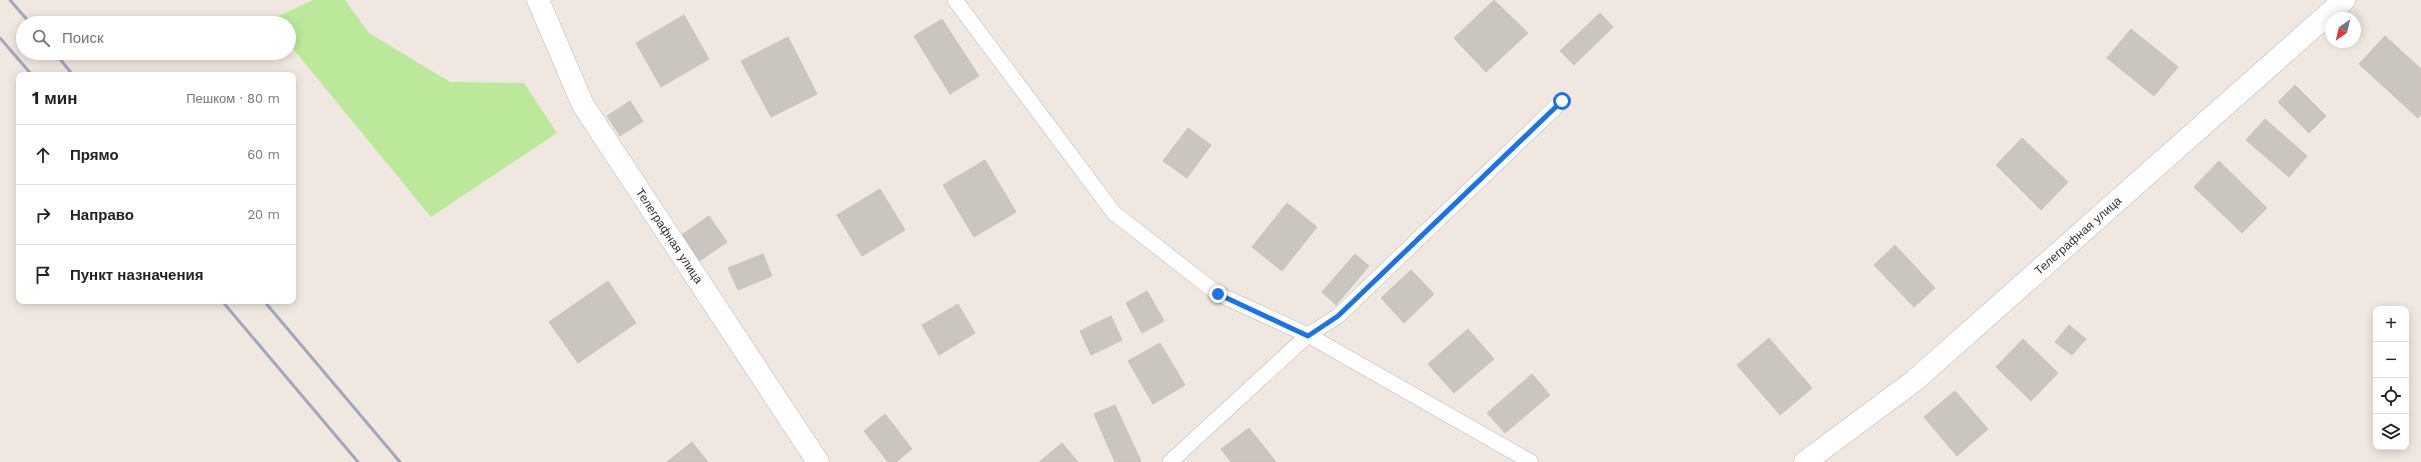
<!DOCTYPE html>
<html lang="ru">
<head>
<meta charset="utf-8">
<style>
  body { margin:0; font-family:"Work Sans",sans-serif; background:#f6f6f6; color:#222 }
  .controls { position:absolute; right:12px; bottom:12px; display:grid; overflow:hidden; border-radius:8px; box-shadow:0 2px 10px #0003 }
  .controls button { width:36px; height:36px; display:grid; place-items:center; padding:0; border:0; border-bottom:1px solid #e0e0e0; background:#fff; color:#222; font:20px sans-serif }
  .compass { position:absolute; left:2325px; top:12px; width:36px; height:36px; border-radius:50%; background:#fff; box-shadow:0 2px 10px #0003; rotate:214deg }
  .stop { position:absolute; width:12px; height:12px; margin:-9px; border:3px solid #1a73e8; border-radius:50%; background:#fff }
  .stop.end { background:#1a73e8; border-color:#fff; box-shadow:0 1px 4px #0008 }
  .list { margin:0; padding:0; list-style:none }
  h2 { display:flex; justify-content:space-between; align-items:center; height:52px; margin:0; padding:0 16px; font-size:17px }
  h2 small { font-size:13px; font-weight:400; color:#767676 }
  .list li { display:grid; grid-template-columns:26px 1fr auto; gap:12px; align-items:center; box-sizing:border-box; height:60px; padding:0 16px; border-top:1px solid #e0e0e0 }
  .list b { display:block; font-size:15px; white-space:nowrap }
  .list em { font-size:13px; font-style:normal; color:#767676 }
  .icon { flex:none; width:22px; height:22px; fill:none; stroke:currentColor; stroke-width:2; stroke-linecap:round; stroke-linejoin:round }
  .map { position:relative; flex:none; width:2421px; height:462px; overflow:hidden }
  .search { position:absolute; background:#fff; box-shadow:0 2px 10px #0003; left:16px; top:16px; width:280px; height:44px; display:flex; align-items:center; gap:10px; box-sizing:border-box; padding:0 14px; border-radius:22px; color:#767676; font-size:15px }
  .panel { position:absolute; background:#fff; box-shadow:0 2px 10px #0003; left:16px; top:72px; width:280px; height:232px; border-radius:8px }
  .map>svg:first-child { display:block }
  .green { fill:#bce89b }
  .building { fill:#cbc5c0; stroke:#ccc3b9 }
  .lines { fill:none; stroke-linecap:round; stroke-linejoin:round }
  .lane-casing { stroke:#b4b8c2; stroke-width:16 }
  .street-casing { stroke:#b4b8c2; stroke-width:23 }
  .lane { stroke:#fff; stroke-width:15 }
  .street { stroke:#fff; stroke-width:22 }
  .rail { stroke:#a2a8b9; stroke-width:3 }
  .route { stroke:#1a73e8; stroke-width:5 }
  .labels { text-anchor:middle; stroke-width:3; stroke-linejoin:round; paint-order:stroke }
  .street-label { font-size:12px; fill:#2e2e2e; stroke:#fff }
</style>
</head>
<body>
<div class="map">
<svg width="2421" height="462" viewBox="0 0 2421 462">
  <rect width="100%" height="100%" fill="#f0e8e0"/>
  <path class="green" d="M313 0H345L369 33 450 82 524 83 557 133 431 217 289 44V23H272L270 20Z"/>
  <g class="building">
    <path d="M1494 0 1528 33 1486 72 1454 38Z"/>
    <path d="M1600 13 1613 27 1574 65 1560 51Z"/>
    <path d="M684 15 709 59 661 87 636 43Z"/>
    <path d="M942 19 979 76 950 94 914 36Z"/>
    <path d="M2131 29 2178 67 2154 96 2107 58Z"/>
    <path d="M2385 36 2421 69V114L2418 118 2359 64Z"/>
    <path d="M788 37 817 94 771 117 741 61Z"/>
    <path d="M2295 85 2326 116 2309 133 2278 102Z"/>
    <path d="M630 101 643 121 620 136 607 116Z"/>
    <path d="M2265 119 2307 156 2289 177 2246 140Z"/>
    <path d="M1188 128 1211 145 1187 178 1163 161Z"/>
    <path d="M2022 138 2068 182 2041 210 1996 165Z"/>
    <path d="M985 160 1016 212 974 237 943 185Z"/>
    <path d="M2219 161 2267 208 2242 233 2194 187Z"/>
    <path d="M880 189 905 230 862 256 837 215Z"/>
    <path d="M1287 203 1317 227 1282 271 1252 247Z"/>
    <path d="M709 216 727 242 698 262 680 236Z"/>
    <path d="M1895 245 1935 288 1914 307 1874 265Z"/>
    <path d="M763 254 772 276 738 290 728 268Z"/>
    <path d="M1355 254 1369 266 1336 305 1322 292Z"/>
    <path d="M1411 270 1434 294 1404 323 1381 298Z"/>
    <path d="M608 281 636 323 578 363 549 322Z"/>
    <path d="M1147 291 1164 321 1142 333 1126 303Z"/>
    <path d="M958 304 975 333 939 355 922 325Z"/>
    <path d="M1111 316 1122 340 1091 355 1080 331Z"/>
    <path d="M2069 325 2086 339 2072 355 2055 342Z"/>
    <path d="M1468 329 1494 359 1454 393 1428 364Z"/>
    <path d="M1769 338 1812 388 1780 415 1737 365Z"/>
    <path d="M2023 339 2058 373 2031 401 1996 367Z"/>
    <path d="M1160 343 1185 385 1153 404 1128 361Z"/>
    <path d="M1532 374 1550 395 1505 433 1487 413Z"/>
    <path d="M1955 391 1988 429 1957 456 1924 417Z"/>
    <path d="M1115 405 1141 461 1138 462H1115L1094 414Z"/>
    <path d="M885 414 912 449 896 462H888L864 431Z"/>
    <path d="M1249 428 1276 462H1231L1221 449Z"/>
    <path d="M692 442 708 462H667Z"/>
    <path d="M1062 443 1078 462H1039Z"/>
  </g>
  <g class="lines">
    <defs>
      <g id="lane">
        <path d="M955 0 1114 213 1218 294 1308 335 1531 462"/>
        <path d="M1170 462 1308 335 1338 316 1562 101"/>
      </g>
      <g id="street">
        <path id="s1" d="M538 0 583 105 818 462"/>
        <path id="s2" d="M1805 462 1914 381 2344 0"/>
      </g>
    </defs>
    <use href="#lane" class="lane-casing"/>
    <use href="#street" class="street-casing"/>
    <use href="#lane" class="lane"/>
    <use href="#street" class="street"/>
    <g class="rail">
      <path d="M10 0 30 23"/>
      <path d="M0 38 32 75"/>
      <path d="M55 53 73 75"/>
      <path d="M222 301 358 462"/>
      <path d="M264 301 400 462"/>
    </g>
  </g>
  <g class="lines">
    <path class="route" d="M1218 294 1308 336 1338 316 1562 101"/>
  </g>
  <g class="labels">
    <g class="street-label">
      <text dy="4" stroke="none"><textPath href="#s1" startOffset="271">Телеграфная улица</textPath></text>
      <text dy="4" stroke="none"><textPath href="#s2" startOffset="355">Телеграфная улица</textPath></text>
    </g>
  </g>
</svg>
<div class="controls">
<button>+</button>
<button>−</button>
<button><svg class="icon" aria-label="locate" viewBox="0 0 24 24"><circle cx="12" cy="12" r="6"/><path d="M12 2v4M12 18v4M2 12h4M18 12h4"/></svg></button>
<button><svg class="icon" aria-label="layers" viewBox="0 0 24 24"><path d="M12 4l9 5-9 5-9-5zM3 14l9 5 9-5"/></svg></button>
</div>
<svg class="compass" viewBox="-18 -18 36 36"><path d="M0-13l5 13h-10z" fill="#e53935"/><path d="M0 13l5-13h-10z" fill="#767676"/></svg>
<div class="stop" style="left:1562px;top:101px"></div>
<div class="stop end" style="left:1218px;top:294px"></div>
<div class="search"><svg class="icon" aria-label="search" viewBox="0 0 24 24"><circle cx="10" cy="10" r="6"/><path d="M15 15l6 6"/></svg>Поиск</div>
<section class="panel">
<h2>1 мин<small>Пешком · 80 m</small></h2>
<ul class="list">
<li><svg class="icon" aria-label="ahead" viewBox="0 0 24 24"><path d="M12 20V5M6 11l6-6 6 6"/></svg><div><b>Прямо</b></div><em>60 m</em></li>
<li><svg class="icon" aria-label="right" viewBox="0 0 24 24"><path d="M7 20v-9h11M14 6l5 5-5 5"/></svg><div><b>Направо</b></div><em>20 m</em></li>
<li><svg class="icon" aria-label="arrive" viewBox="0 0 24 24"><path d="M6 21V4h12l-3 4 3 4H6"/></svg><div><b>Пункт назначения</b></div></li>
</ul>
</section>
</div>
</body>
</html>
